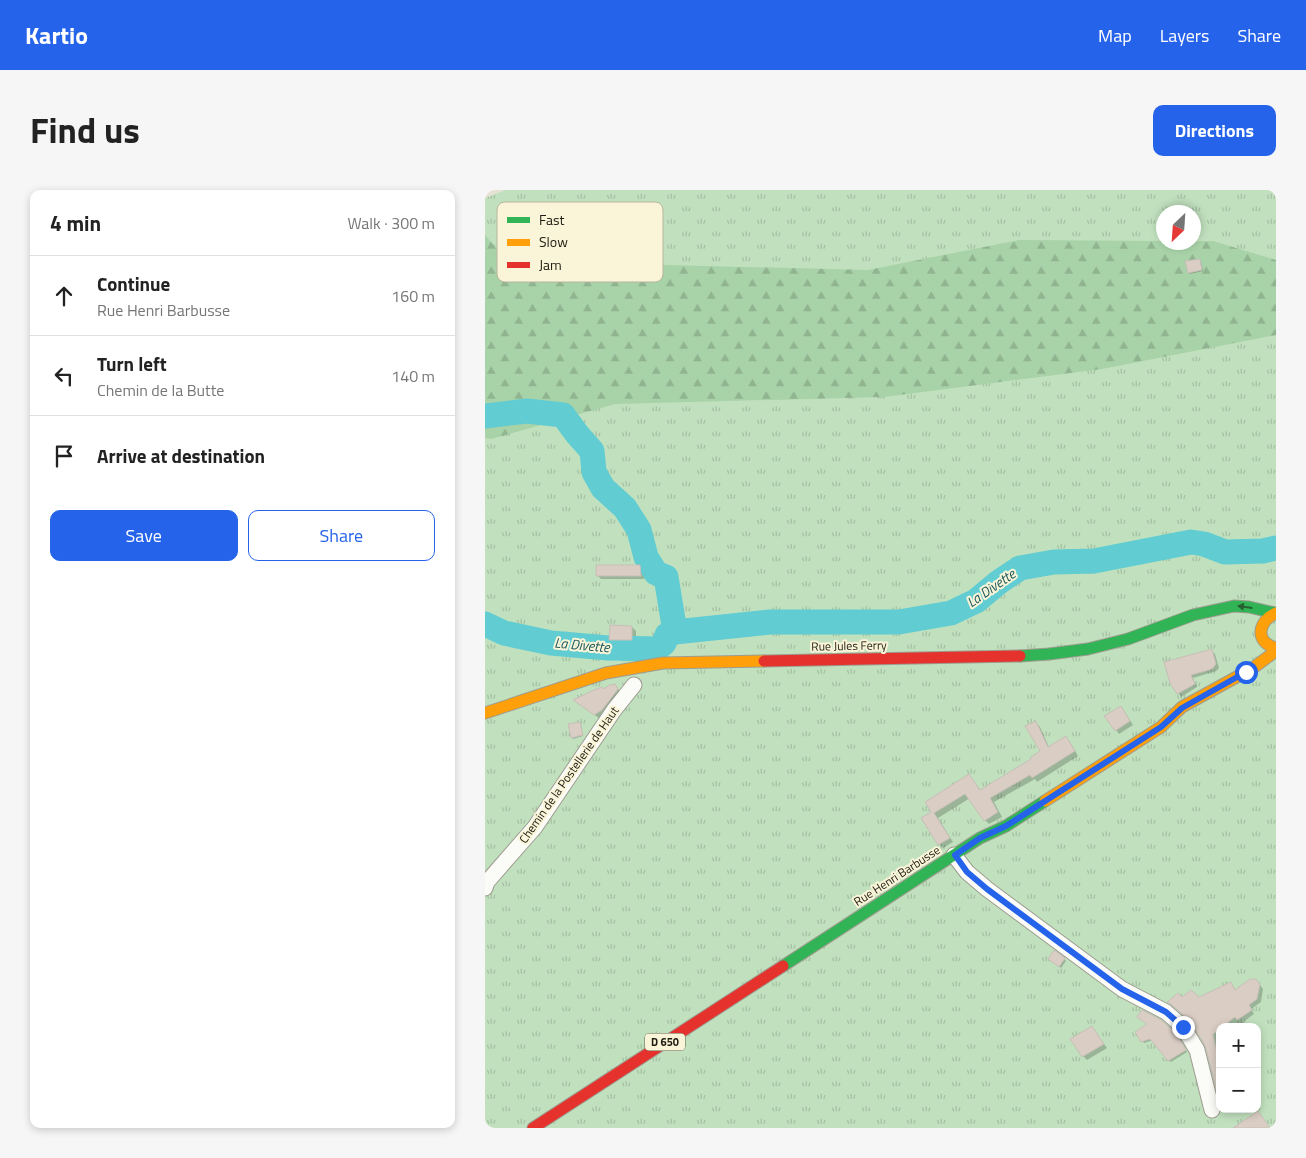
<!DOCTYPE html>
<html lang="en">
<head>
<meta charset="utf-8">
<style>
  body { margin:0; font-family:"Titillium Web",sans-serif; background:#f6f6f6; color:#222 }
  .controls { position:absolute; right:15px; bottom:15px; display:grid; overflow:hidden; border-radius:10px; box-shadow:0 2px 8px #0003 }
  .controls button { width:45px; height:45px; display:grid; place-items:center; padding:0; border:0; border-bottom:1px solid #e0e0e0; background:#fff; color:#222; font:25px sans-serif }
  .compass { position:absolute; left:671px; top:15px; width:45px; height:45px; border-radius:50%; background:#fff; box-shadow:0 2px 8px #0003; rotate:205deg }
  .stop { position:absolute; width:15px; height:15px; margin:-11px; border:4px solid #2563eb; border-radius:50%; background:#fff }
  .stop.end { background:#2563eb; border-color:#fff; box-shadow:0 1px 5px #0008 }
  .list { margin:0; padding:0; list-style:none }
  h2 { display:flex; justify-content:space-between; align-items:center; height:65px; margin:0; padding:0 20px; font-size:21px }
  h2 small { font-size:16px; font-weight:400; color:#767676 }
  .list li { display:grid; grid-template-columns:32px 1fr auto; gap:15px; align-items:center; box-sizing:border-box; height:80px; padding:0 20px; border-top:1px solid #e0e0e0 }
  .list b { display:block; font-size:19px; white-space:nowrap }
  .list p { margin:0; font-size:16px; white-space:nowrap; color:#767676 }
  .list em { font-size:16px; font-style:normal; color:#767676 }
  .actions { display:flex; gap:10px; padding:15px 20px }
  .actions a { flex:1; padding:11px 0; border:1px solid #2563eb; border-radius:10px; text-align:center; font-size:18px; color:#2563eb }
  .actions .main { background:#2563eb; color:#fff }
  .icon { flex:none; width:28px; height:28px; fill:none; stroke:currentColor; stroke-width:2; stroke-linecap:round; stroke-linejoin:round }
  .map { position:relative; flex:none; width:791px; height:938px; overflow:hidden; border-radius:10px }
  header { display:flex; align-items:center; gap:30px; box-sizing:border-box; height:70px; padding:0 25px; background:#2563eb; color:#fff }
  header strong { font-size:24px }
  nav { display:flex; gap:28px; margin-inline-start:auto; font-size:18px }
  .intro { display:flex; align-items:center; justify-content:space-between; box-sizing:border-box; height:120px; padding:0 30px }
  h1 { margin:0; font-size:35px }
  .button { padding:12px 22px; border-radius:10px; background:#2563eb; color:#fff; font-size:18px; font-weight:700 }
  main { display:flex; gap:30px; padding:0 30px }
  aside { flex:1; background:#fff; border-radius:10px; box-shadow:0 2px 8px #0003 }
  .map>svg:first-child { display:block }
  .grass { fill:url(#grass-tufts); fill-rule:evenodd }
  .forest { fill:url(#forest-firs) }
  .shadow { fill:#0003 }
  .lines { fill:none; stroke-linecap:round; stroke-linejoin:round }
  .river { stroke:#61ccd2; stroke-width:25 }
  .building { fill:#d9cdc4; stroke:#c6bfb7 }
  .street-casing { stroke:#9e9c90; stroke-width:17 }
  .fast-casing { stroke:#9e9c90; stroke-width:13 }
  .slow-casing { stroke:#9e9c90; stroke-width:13 }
  .jam-casing { stroke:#9e9c90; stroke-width:13 }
  .street { stroke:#fbfbf8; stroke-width:15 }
  .fast { stroke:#30b455; stroke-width:11 }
  .slow { stroke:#ff9f0a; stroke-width:11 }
  .jam { stroke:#e5322d; stroke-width:11 }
  .oneway { fill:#266030 }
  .route { stroke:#2563eb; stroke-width:6 }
  .labels { text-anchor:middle; stroke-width:4; stroke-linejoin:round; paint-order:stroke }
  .shield { fill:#faf5d8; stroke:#5f5c4d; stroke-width:1 }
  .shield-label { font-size:11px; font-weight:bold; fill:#1d1b11 }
  .street-label { font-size:12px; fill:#1d1b11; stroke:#faf5d8 }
  .water-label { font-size:14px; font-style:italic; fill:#1b575d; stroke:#faf5d8 }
  .key { fill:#faf5d8; stroke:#b8b49c; stroke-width:1 }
  .key-label { font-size:14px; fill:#1d1b11 }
</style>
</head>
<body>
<header>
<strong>Kartio</strong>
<nav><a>Map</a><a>Layers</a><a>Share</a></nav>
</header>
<div class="intro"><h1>Find us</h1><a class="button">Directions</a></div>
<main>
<aside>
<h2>4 min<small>Walk · 300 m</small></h2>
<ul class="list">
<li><svg class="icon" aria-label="ahead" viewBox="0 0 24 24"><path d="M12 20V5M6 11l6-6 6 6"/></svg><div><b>Continue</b><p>Rue Henri Barbusse</p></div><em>160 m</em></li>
<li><svg class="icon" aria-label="left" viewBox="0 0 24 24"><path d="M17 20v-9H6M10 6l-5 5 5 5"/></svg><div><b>Turn left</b><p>Chemin de la Butte</p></div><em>140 m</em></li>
<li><svg class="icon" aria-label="arrive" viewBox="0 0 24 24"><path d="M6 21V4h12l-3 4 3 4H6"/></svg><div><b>Arrive at destination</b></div></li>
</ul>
<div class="actions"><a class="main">Save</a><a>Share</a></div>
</aside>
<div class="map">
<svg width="791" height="938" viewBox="0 0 791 938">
  <defs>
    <pattern id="grass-tufts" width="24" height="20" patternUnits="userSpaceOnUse" patternTransform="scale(1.25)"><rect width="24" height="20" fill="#c1e1be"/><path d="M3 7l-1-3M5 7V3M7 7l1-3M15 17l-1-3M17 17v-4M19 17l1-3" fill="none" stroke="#a5c0a2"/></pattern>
    <pattern id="forest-firs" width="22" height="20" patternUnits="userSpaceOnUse" patternTransform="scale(1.25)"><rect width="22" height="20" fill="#a8d2a8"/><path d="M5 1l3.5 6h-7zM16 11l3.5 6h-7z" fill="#90b490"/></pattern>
  </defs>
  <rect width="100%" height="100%" fill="#e5e2d3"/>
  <path class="grass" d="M21 0H791V938H0V8ZM678 22H708V52H678ZM735 837H772V919H735Z"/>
  <path class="forest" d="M0 45 23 71 383 80 534 50 678 51V52L728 51 791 70V145L617 179 399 207 130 214 6 249 0 248Z"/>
  <g class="shadow">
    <path d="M714 70 716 71 718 81 705 84 704 82Z"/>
    <path d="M155 376 159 380V389H116L112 385Z"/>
    <path d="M147 437 151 441V453L129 454 125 450Z"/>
    <path d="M727 461 730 464 734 478 731 481 708 488 712 497 696 507 686 492Z"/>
    <path d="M130 495 137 504 121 524 114 528 94 514 118 500Z"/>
    <path d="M635 517 639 521 648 535 634 544 631 540Z"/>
    <path d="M551 532 555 537 564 557 581 548 585 552 593 566 552 592 550 589 509 612 517 627 504 634 500 630 485 608 453 628 468 652 458 658 454 654 448 623 484 586 496 601 548 569 557 562Z"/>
    <path d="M95 533 96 535 98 546 88 549 87 547Z"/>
    <path d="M579 769 581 771 576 778 566 770Z"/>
    <path d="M745 793 751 801 774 794 778 799 776 812 766 819 769 824 758 832 761 837H735V907L722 857 706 830 683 812 697 809H714Z"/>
    <path d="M607 838 622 858 602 870 598 866Z"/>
    <path d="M651 842 692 846 702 862 686 872 668 850 659 853Z"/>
  </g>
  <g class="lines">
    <g class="river">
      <path d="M0 226 42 221 78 225 92 244 107 261 109 282 118 298 140 318 154 340 161 367 171 383 181 387 190 442"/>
      <path d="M0 434 19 443 66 453 123 458 172 459 179 453 182 445 190 442 285 432H414L466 423 491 411 514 392 535 378 569 372 609 371 706 352 719 354 740 362 778 361 791 358"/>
    </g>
  </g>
  <g class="building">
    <path d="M715 69 717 80 703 83 700 71Z"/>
    <path d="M111 375H155L156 386H111Z"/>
    <path d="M125 435 147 436V450H124Z"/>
    <path d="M727 459 731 474 728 478 724 480 706 485 710 494 692 504 685 493 679 472Z"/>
    <path d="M130 494 133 499 117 520 109 525 88 510 109 500 117 497 118 499 125 495Z"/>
    <path d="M636 516 645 531 630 541 619 526Z"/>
    <path d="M551 531 563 557 581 546 590 561 547 588 545 585 505 608 513 622 499 631 480 604 449 623 465 648 453 655 436 628 446 622 440 612 484 584 495 600 546 569 545 568 555 561 540 536Z"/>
    <path d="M95 532 98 545 86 548 83 534Z"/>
    <path d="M569 760 580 768 574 777 563 769Z"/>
    <path d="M765 789H771L775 794 772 809 764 815 767 820 752 830 750 827 737 837H735V839L728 844 735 878V906H733L721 858 717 850 704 830 687 815 682 812 693 803 697 807 706 800 714 807 746 792 750 800Z"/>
    <path d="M657 820 676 830 691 843 701 860 683 871 665 849 656 852 650 842 662 834 652 827Z"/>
    <path d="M607 836 619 854 597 867 585 849Z"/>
    <path d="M773 921 785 938H748Z"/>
  </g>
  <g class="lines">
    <defs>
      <g id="street">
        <path d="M469 665 482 682 502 699 637 799 681 822 698 837 712 860 727 920"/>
        <path d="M0 698 2 692 50 637 129 520 149 495"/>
      </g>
      <g id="fast">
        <path d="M535 466 564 464 603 459 643 449 708 425 749 416 764 417 790 423"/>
        <path d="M298 776 495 648 521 636 560 611"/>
      </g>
      <g id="slow">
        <path d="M791 423C773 431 769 452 791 458"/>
        <path d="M0 523 121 483 178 473 279 471"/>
        <path d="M560 611 676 537 697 517 768 478 791 461"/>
      </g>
      <g id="jam">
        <path d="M279 471 535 466"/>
        <path d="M48 938 298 776"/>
      </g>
    </defs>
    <use href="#street" class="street-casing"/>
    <use href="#fast" class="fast-casing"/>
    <use href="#slow" class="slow-casing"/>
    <use href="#jam" class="jam-casing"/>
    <use href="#street" class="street"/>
    <use href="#fast" class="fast"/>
    <use href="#slow" class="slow"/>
    <use href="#jam" class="jam"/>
  </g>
  <defs><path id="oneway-solid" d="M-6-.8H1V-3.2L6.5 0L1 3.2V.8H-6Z" transform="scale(1.25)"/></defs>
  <use class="oneway" href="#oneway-solid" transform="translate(760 417) rotate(-172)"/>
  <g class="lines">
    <path class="route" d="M698 837 681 822 637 799 502 699 482 682 470 665 495 648 521 636 676 537 697 518 761 482"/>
  </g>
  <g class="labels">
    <rect class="shield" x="160" y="843.5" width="40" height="17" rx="4"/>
    <g class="shield-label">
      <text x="180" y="856">D 650</text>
    </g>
    <g class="street-label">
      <text transform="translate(364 456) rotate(-1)" y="4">Rue Jules Ferry</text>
      <text transform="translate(84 585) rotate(-55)" y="4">Chemin de la Postellerie de Haut</text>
      <text transform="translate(412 686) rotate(-33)" y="4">Rue Henri Barbusse</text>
    </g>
    <g class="water-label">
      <text transform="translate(506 398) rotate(-35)" y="5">La Divette</text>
      <text transform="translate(97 455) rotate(5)" y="5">La Divette</text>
    </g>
  </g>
  <rect x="12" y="12" width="166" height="80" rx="8" class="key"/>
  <rect x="22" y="27" width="23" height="6" fill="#30b455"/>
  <rect x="22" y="49" width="23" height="7" fill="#ff9f0a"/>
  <rect x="22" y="72" width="23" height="6" fill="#e5322d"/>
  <g class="key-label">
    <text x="54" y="35">Fast</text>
    <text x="54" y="57">Slow</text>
    <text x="54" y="80">Jam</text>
  </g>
</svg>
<div class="controls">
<button>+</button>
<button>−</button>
</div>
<svg class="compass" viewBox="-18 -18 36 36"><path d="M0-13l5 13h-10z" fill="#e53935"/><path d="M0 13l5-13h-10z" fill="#767676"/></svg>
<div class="stop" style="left:761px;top:482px"></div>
<div class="stop end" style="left:698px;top:837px"></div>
</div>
</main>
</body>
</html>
